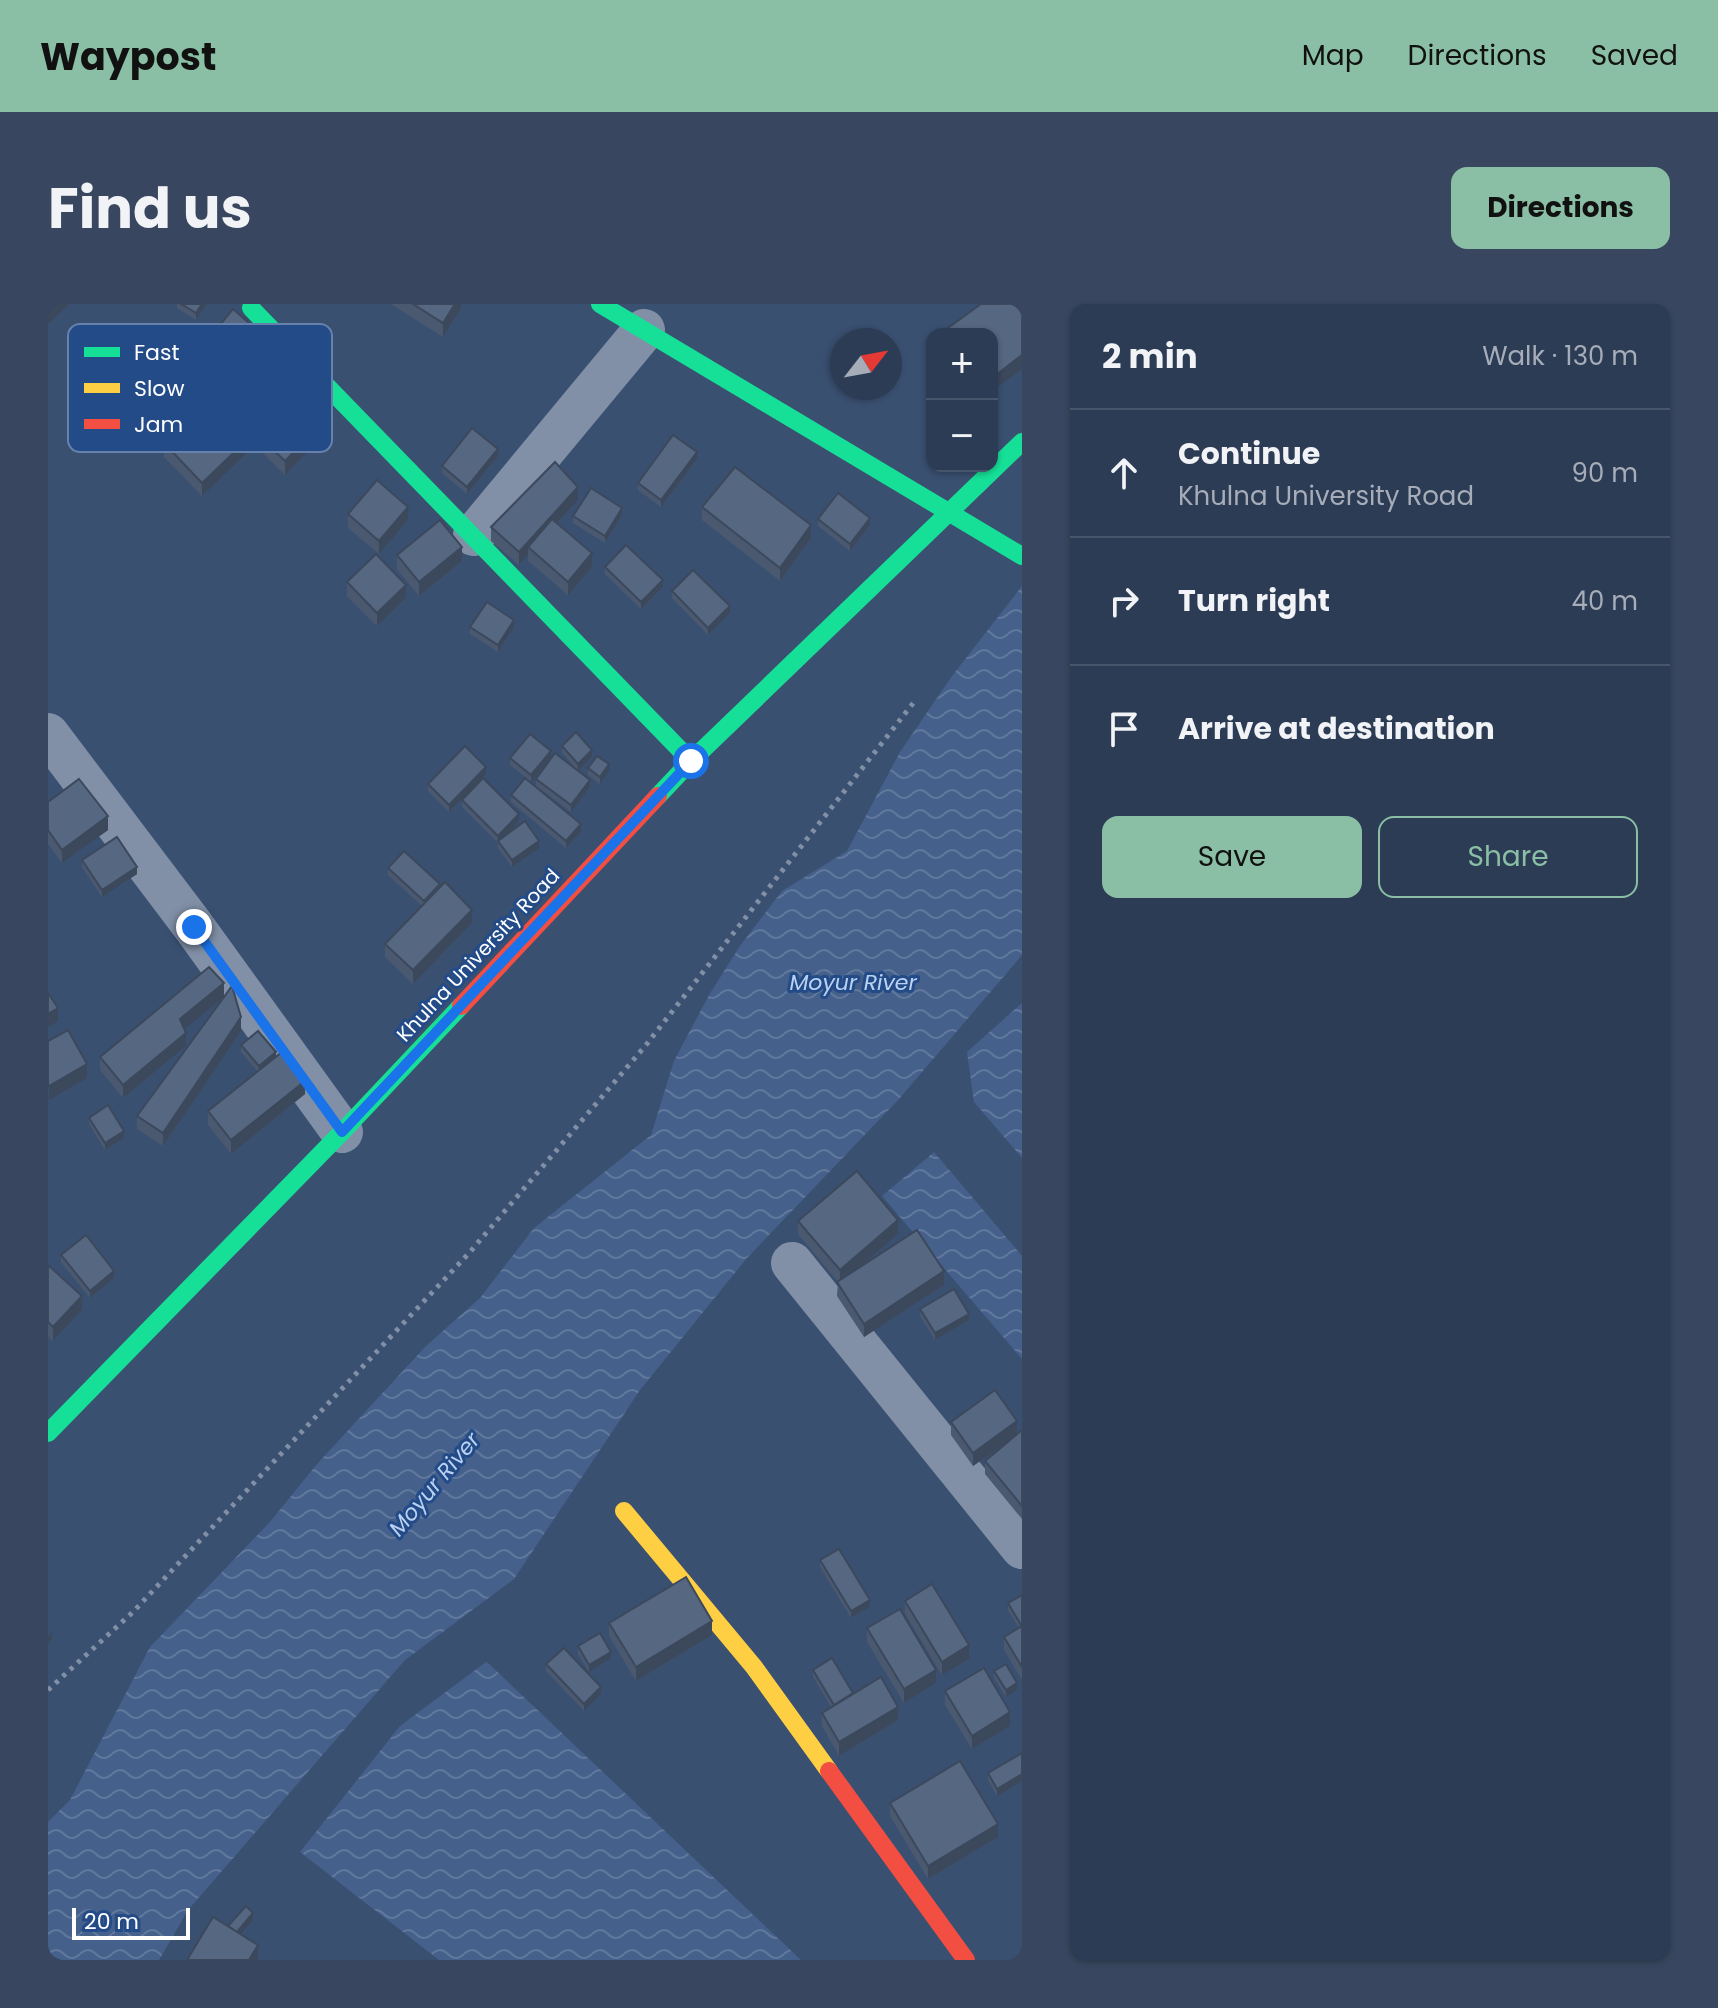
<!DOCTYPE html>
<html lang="en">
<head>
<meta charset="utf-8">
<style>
  body { margin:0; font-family:Poppins,sans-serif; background:#38475f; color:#f1f3f6 }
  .controls { position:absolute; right:24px; top:24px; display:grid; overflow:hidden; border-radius:16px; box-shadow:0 2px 6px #0004 }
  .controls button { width:72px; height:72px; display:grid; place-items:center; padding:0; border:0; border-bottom:2px solid #48566c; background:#2c3c55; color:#f1f3f6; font:40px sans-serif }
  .compass { position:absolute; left:782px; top:24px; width:72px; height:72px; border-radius:50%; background:#2c3c55; box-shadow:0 2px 6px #0004; rotate:59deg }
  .scale { position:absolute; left:24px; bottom:20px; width:118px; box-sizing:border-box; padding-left:8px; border:4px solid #fff; border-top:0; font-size:22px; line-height:28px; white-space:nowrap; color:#fff; -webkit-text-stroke:6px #234b88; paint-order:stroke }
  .stop { position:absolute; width:24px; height:24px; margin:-18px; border:6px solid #1a73e8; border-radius:50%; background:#fff }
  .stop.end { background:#1a73e8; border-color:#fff; box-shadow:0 2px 8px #0008 }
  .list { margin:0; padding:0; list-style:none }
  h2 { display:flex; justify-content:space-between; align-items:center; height:104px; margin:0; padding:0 32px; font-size:34px }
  h2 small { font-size:26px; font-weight:400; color:#a6adb9 }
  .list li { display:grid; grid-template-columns:52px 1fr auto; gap:24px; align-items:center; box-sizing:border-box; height:128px; padding:0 32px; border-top:2px solid #48566c }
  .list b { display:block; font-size:30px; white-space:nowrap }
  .list p { margin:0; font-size:26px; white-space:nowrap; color:#a6adb9 }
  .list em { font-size:26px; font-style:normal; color:#a6adb9 }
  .actions { display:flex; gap:16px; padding:24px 32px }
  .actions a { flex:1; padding:18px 0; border:2px solid #8abfa5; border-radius:16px; text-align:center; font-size:28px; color:#8abfa5 }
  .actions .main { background:#8abfa5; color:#111 }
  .icon { flex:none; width:44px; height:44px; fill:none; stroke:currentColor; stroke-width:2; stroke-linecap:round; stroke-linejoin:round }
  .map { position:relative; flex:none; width:974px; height:1656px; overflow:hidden; border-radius:16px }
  header { display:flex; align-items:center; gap:48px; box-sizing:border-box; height:112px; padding:0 40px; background:#8abfa5; color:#111 }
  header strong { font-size:38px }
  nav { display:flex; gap:44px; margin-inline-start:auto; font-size:28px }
  .intro { display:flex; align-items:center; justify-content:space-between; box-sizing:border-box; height:192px; padding:0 48px }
  h1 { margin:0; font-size:56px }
  .button { padding:20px 36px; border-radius:16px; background:#8abfa5; color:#111; font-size:28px; font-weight:700 }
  main { display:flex; gap:48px; padding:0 48px }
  aside { flex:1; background:#2c3c55; border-radius:16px; box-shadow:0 2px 6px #0004 }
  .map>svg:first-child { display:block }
  .water { fill:url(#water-waves) }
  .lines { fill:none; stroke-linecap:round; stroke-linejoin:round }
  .path { stroke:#8190a7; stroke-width:5; stroke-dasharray:4 6; stroke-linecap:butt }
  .street { stroke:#8190a7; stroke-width:42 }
  .fast { stroke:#16e098; stroke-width:18 }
  .slow { stroke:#ffcf43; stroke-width:18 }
  .jam { stroke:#f24e42; stroke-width:18 }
  .wall { fill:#4a5970 }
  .shaded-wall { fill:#3c485b }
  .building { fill:#566782; stroke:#3c485b; stroke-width:2 }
  .route { stroke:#1a73e8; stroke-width:10 }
  .labels { text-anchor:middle; stroke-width:6; stroke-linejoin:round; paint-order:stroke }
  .street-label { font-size:20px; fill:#fff; stroke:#234b88 }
  .water-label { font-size:22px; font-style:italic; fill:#bad1f1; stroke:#234b88 }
  .key { fill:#234b88; stroke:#6581ac; stroke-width:2 }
  .key-label { font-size:22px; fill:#fff }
</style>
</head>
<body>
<header>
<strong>Waypost</strong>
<nav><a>Map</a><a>Directions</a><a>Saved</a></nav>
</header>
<div class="intro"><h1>Find us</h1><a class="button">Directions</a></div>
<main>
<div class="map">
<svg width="974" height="1656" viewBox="0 0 974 1656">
  <defs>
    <pattern id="water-waves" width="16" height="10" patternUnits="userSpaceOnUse" patternTransform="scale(2)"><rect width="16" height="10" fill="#44608b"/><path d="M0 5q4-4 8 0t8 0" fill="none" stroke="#60789c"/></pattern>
  </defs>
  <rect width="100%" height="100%" fill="#3a5071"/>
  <g class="water">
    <path d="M974 282V651L851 795 699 954 592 1086 466 1275 357 1356 140 1606 111 1656H0V1518L22 1496 102 1343 222 1218 269 1160 378 1042 432 994 486 924 603 831 626 757 661 691 692 642 734 587 799 547 852 448 904 372Z"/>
    <path d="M974 699V854L926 798 919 748Z"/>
    <path d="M886 848 974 952V1055L834 892Z"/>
    <path d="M438 1358H439L753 1656H391L252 1548 352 1422Z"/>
  </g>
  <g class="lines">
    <path class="path" d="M0 1386 85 1308 422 948 598 741 866 398"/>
    <g class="street">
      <path d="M426 231 596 26"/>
      <path d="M0 430 146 623 294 828"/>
      <path d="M744 959 974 1244"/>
    </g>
    <g class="fast">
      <path d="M552 0 974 252"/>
      <path d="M203 4 643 457"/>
      <path d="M610 492 643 457 974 138"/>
      <path d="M0 1129 294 828 413 702"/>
    </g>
    <path class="slow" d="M576 1207 706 1363 781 1467"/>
    <g class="jam">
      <path d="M413 702 610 492"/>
      <path d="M781 1467 918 1656"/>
    </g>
  </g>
  <g class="wall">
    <path d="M129 0H159L148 16 129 4Z"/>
    <path d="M343 0H413V4L395 33Z"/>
    <path d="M171 22 224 46 210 63 171 29Z"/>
    <path d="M122 58 200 73 175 108 122 71Z"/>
    <path d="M205 126 265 142 237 171 205 139Z"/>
    <path d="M116 139 197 151 154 192 116 153Z"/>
    <path d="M450 152 419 190 394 169V162Z"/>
    <path d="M649 155 613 203 590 186V179Z"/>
    <path d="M530 196 509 220 544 263 520 291 480 257V251L471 261 443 237V223Z"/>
    <path d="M654 203 763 234 732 277 654 216Z"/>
    <path d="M300 210 360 216 331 250 300 224Z"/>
    <path d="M574 211 557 239 525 219V212Z"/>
    <path d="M770 215 822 221 802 247 770 222Z"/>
    <path d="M349 251 414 257 371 292 349 265Z"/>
    <path d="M557 263 615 283 593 305 557 270Z"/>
    <path d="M299 278 358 294 329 322 299 292Z"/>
    <path d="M624 287 682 309 660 331 624 294Z"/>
    <path d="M422 323H466L450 348 422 330Z"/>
    <path d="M514 442 544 453 530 467 514 449Z"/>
    <path d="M462 454H503L483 478 462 461Z"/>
    <path d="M540 464 561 467 552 480 540 471Z"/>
    <path d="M438 470 401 508 380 487V480Z"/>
    <path d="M488 475 542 483 523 508 488 482Z"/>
    <path d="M463 491 533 527 518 544 463 498Z"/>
    <path d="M414 496 471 517 457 531 491 544 464 563 450 544V539L414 503Z"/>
    <path d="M0 498 60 526 14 559 0 540Z"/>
    <path d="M34 556 89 570 54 593 34 563Z"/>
    <path d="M340 564 392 583 424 619 365 680 337 653V640L374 602 340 571Z"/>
    <path d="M176 693 136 725 138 742 75 794 52 766V753Z"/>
    <path d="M193 727 115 842 89 825V812Z"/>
    <path d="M193 741 228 753 257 790 183 850 160 821V807L210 768 193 748Z"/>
    <path d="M41 814 76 834 57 846 41 820Z"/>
    <path d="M750 917 850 930 807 967 896 981 816 1033 789 992 790 978 750 930Z"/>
    <path d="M13 951 66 974 42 994 13 958Z"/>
    <path d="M0 961 34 1006 5 1037 0 1032Z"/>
    <path d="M872 1005 921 1016 887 1036 872 1012Z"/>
    <path d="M903 1118 969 1131 974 1126V1215L937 1170V1157L967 1132 925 1162 903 1131Z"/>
    <path d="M772 1256 822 1303 803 1314 772 1263Z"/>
    <path d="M974 1291V1376L956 1346V1333L971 1324 960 1306V1299Z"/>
    <path d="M857 1297 921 1355 894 1371 857 1310Z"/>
    <path d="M561 1319 664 1331 588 1377 561 1332Z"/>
    <path d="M819 1324 888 1379 856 1399 819 1338Z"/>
    <path d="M530 1342 563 1354 541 1368 530 1350Z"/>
    <path d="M498 1360 553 1390 536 1407 498 1367Z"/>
    <path d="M765 1366 805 1390 850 1416 791 1452 774 1422V1409L783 1403 765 1373Z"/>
    <path d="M946 1367 969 1386 958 1393 946 1374Z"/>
    <path d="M897 1387 962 1422 924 1445 897 1401Z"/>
    <path d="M974 1449 949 1492 940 1476V1469Z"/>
    <path d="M842 1499 950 1533 880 1575 842 1512Z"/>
  </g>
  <g class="shaded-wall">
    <path d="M7 0H21L0 20V7Z"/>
    <path d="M154 0H159L148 16V9Z"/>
    <path d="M407 0H413V4L395 33V19Z"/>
    <path d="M224 39V46L210 63V56Z"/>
    <path d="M974 51V65L944 87V74Z"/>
    <path d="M200 59V73L175 108V95Z"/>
    <path d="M265 128V142L237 171V157Z"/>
    <path d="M197 138V151L154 192V179Z"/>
    <path d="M450 145V152L419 190V183Z"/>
    <path d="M649 148V155L613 203V196Z"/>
    <path d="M530 183V196L484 247 480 243V251L471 261V248Z"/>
    <path d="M360 203V216L331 250V237Z"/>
    <path d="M574 204V211L557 239V232Z"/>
    <path d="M822 214V221L802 247V240Z"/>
    <path d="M763 221V234L732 277V264Z"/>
    <path d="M414 243V257L371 292V278Z"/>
    <path d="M544 249V263L520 291V278Z"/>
    <path d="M615 276V283L593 305V298Z"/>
    <path d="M358 281V294L329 322V309Z"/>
    <path d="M682 302V309L660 331V324Z"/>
    <path d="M466 316V323L450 348V341Z"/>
    <path d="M544 446V453L530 467V460Z"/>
    <path d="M503 447V454L483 478V471Z"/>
    <path d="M561 460V467L552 480V473Z"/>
    <path d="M438 463V470L401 508V501Z"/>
    <path d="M542 476V483L523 508V501Z"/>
    <path d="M471 510V517L450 539V532Z"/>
    <path d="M60 512V526L14 559V546Z"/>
    <path d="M533 520V527L518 544V537Z"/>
    <path d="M491 537V544L464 563V556Z"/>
    <path d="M89 563V570L54 593V586Z"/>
    <path d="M424 606V619L365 680V666Z"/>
    <path d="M176 679V693L132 729V715Z"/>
    <path d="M10 704V717L0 723V710Z"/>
    <path d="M193 713V727L115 842V829Z"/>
    <path d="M138 729V742L75 794V781Z"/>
    <path d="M228 748V755L211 769V762Z"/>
    <path d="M39 760V774L1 796V782Z"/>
    <path d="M257 777V790L183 850V836Z"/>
    <path d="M76 827V834L57 846V839Z"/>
    <path d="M850 916V930L792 980V966Z"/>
    <path d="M66 967V974L42 994V987Z"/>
    <path d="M896 967V981L816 1033V1020Z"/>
    <path d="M34 992V1006L5 1037V1023Z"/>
    <path d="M921 1010V1016L887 1036V1029Z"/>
    <path d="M969 1117V1131L925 1162V1149Z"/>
    <path d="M822 1296V1303L803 1314V1307Z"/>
    <path d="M664 1317V1331L588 1377V1363Z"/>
    <path d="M4 1328V1335L0 1340V1333Z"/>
    <path d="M921 1341V1355L894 1371V1358Z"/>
    <path d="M563 1348V1354L541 1368V1361Z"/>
    <path d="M888 1366V1379L856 1399V1385Z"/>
    <path d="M969 1379V1386L958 1393V1386Z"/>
    <path d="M553 1383V1390L536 1407V1400Z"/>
    <path d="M850 1403V1416L791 1452V1438Z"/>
    <path d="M962 1408V1422L924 1445V1432Z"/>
    <path d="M974 1470V1477L949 1492V1485Z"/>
    <path d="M950 1520V1533L880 1575V1562Z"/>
    <path d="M205 1609V1616L187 1636V1629Z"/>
    <path d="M210 1641V1655L209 1656H201Z"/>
  </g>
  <g class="building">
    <path d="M0 0H7L0 7Z"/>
    <path d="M133 0H154L148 9Z"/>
    <path d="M365 0H407L395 19Z"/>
    <path d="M933 0H974V51L944 74V30H905L900 24Z"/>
    <path d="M185 5 224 39 210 56 171 22Z"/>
    <path d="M233 97 265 128 237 157 205 126Z"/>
    <path d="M159 98 197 138 154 179 116 139Z"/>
    <path d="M424 124 450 145 419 183 394 162Z"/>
    <path d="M625 131 649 148 613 196 590 179Z"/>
    <path d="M507 158 530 183 471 248 443 223Z"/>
    <path d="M687 163 763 221 732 264 654 203Z"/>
    <path d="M329 176 360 203 331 237 300 210Z"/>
    <path d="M543 184 574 204 557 232 525 212Z"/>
    <path d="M790 189 822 214 802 240 770 215Z"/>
    <path d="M504 215 544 249 520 278 480 243Z"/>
    <path d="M392 216 414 243 371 278 349 251Z"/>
    <path d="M578 241 615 276 593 298 557 263Z"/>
    <path d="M328 250 358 281 329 309 299 278Z"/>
    <path d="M645 266 682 302 660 324 624 287Z"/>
    <path d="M439 298 466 316 450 341 422 323Z"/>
    <path d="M528 428 544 446 530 460 514 442Z"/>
    <path d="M482 430 503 447 483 471 462 454Z"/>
    <path d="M417 442 438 463 401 501 380 480Z"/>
    <path d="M507 449 542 476 523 501 488 475Z"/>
    <path d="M549 452 561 460 552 473 540 464Z"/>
    <path d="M435 474 471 510 450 532 414 496Z"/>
    <path d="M477 474 533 520 518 537 463 491Z"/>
    <path d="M31 475 60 512 14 546 0 526V498Z"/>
    <path d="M477 517 491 537 464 556 450 537Z"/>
    <path d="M69 533 89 563 54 586 34 556Z"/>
    <path d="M356 547 392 580 376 597 340 564Z"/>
    <path d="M397 578 424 606 365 666 337 640Z"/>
    <path d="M161 663 176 679 132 715 138 729 75 781 52 753Z"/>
    <path d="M184 682 193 713 115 829 89 812Z"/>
    <path d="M0 689 10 704 0 710Z"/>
    <path d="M20 726 39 760 1 782 0 780V737Z"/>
    <path d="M210 727 228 748 211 762 193 741Z"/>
    <path d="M234 748 257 777 183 836 160 807Z"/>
    <path d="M60 801 76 827 57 839 41 814Z"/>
    <path d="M809 867 850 916 792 966 750 917Z"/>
    <path d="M869 926 896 967 816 1020 789 978Z"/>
    <path d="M38 931 66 967 42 987 13 951Z"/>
    <path d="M0 961 34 992 5 1023 0 1018Z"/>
    <path d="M906 985 921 1010 887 1029 872 1005Z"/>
    <path d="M947 1086 969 1117 925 1149 903 1118Z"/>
    <path d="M974 1126V1202L937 1157Z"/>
    <path d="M791 1245 822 1296 803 1307 772 1256Z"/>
    <path d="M638 1273 664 1317 588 1363 561 1319Z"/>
    <path d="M884 1280 921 1341 894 1358 857 1297Z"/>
    <path d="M974 1291V1321H973L960 1299Z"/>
    <path d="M852 1305 888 1366 856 1385 819 1324Z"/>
    <path d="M974 1322V1363L956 1333Z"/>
    <path d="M552 1329 563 1348 541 1361 530 1342Z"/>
    <path d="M516 1344 553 1383 536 1400 498 1360Z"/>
    <path d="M784 1354 805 1389 786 1401 765 1366Z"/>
    <path d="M958 1360 969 1379 958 1386 946 1367Z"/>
    <path d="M936 1364 962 1408 924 1432 897 1387Z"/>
    <path d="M833 1373 850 1403 791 1438 774 1409Z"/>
    <path d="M974 1449V1470L949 1485 940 1469Z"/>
    <path d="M912 1457 950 1520 880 1562 842 1499Z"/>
    <path d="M198 1602 205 1609 189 1628 180 1622Z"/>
    <path d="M165 1613 210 1641 201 1656H139Z"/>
  </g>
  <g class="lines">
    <path class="route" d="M146 623 294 828 643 457"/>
  </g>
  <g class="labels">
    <g class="street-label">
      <text transform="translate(430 651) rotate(-47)" y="7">Khulna University Road</text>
    </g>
    <g class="water-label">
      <text x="805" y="686">Moyur River</text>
      <text transform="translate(386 1180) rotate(-50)" y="8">Moyur River</text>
    </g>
  </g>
  <rect x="20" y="20" width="264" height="128" rx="12" class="key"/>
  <rect x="36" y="43" width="36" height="10" fill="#16e098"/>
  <rect x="36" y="79" width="36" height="10" fill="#ffcf43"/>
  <rect x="36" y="115" width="36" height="10" fill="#f24e42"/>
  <g class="key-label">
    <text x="86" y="56">Fast</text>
    <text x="86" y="92">Slow</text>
    <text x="86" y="128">Jam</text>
  </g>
</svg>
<div class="controls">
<button>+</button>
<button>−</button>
</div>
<svg class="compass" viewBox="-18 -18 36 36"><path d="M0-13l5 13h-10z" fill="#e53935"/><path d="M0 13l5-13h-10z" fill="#a6adb9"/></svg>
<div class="scale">20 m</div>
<div class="stop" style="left:643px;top:457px"></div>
<div class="stop end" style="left:146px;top:623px"></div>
</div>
<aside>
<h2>2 min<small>Walk · 130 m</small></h2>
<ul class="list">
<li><svg class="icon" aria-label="ahead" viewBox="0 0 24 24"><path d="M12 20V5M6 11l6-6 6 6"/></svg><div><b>Continue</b><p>Khulna University Road</p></div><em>90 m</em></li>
<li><svg class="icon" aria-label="right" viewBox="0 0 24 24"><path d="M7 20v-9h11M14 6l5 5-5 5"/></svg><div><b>Turn right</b></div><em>40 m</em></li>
<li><svg class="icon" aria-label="arrive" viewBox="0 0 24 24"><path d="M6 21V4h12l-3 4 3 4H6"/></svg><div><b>Arrive at destination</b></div></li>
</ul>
<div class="actions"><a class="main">Save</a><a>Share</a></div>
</aside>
</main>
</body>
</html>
